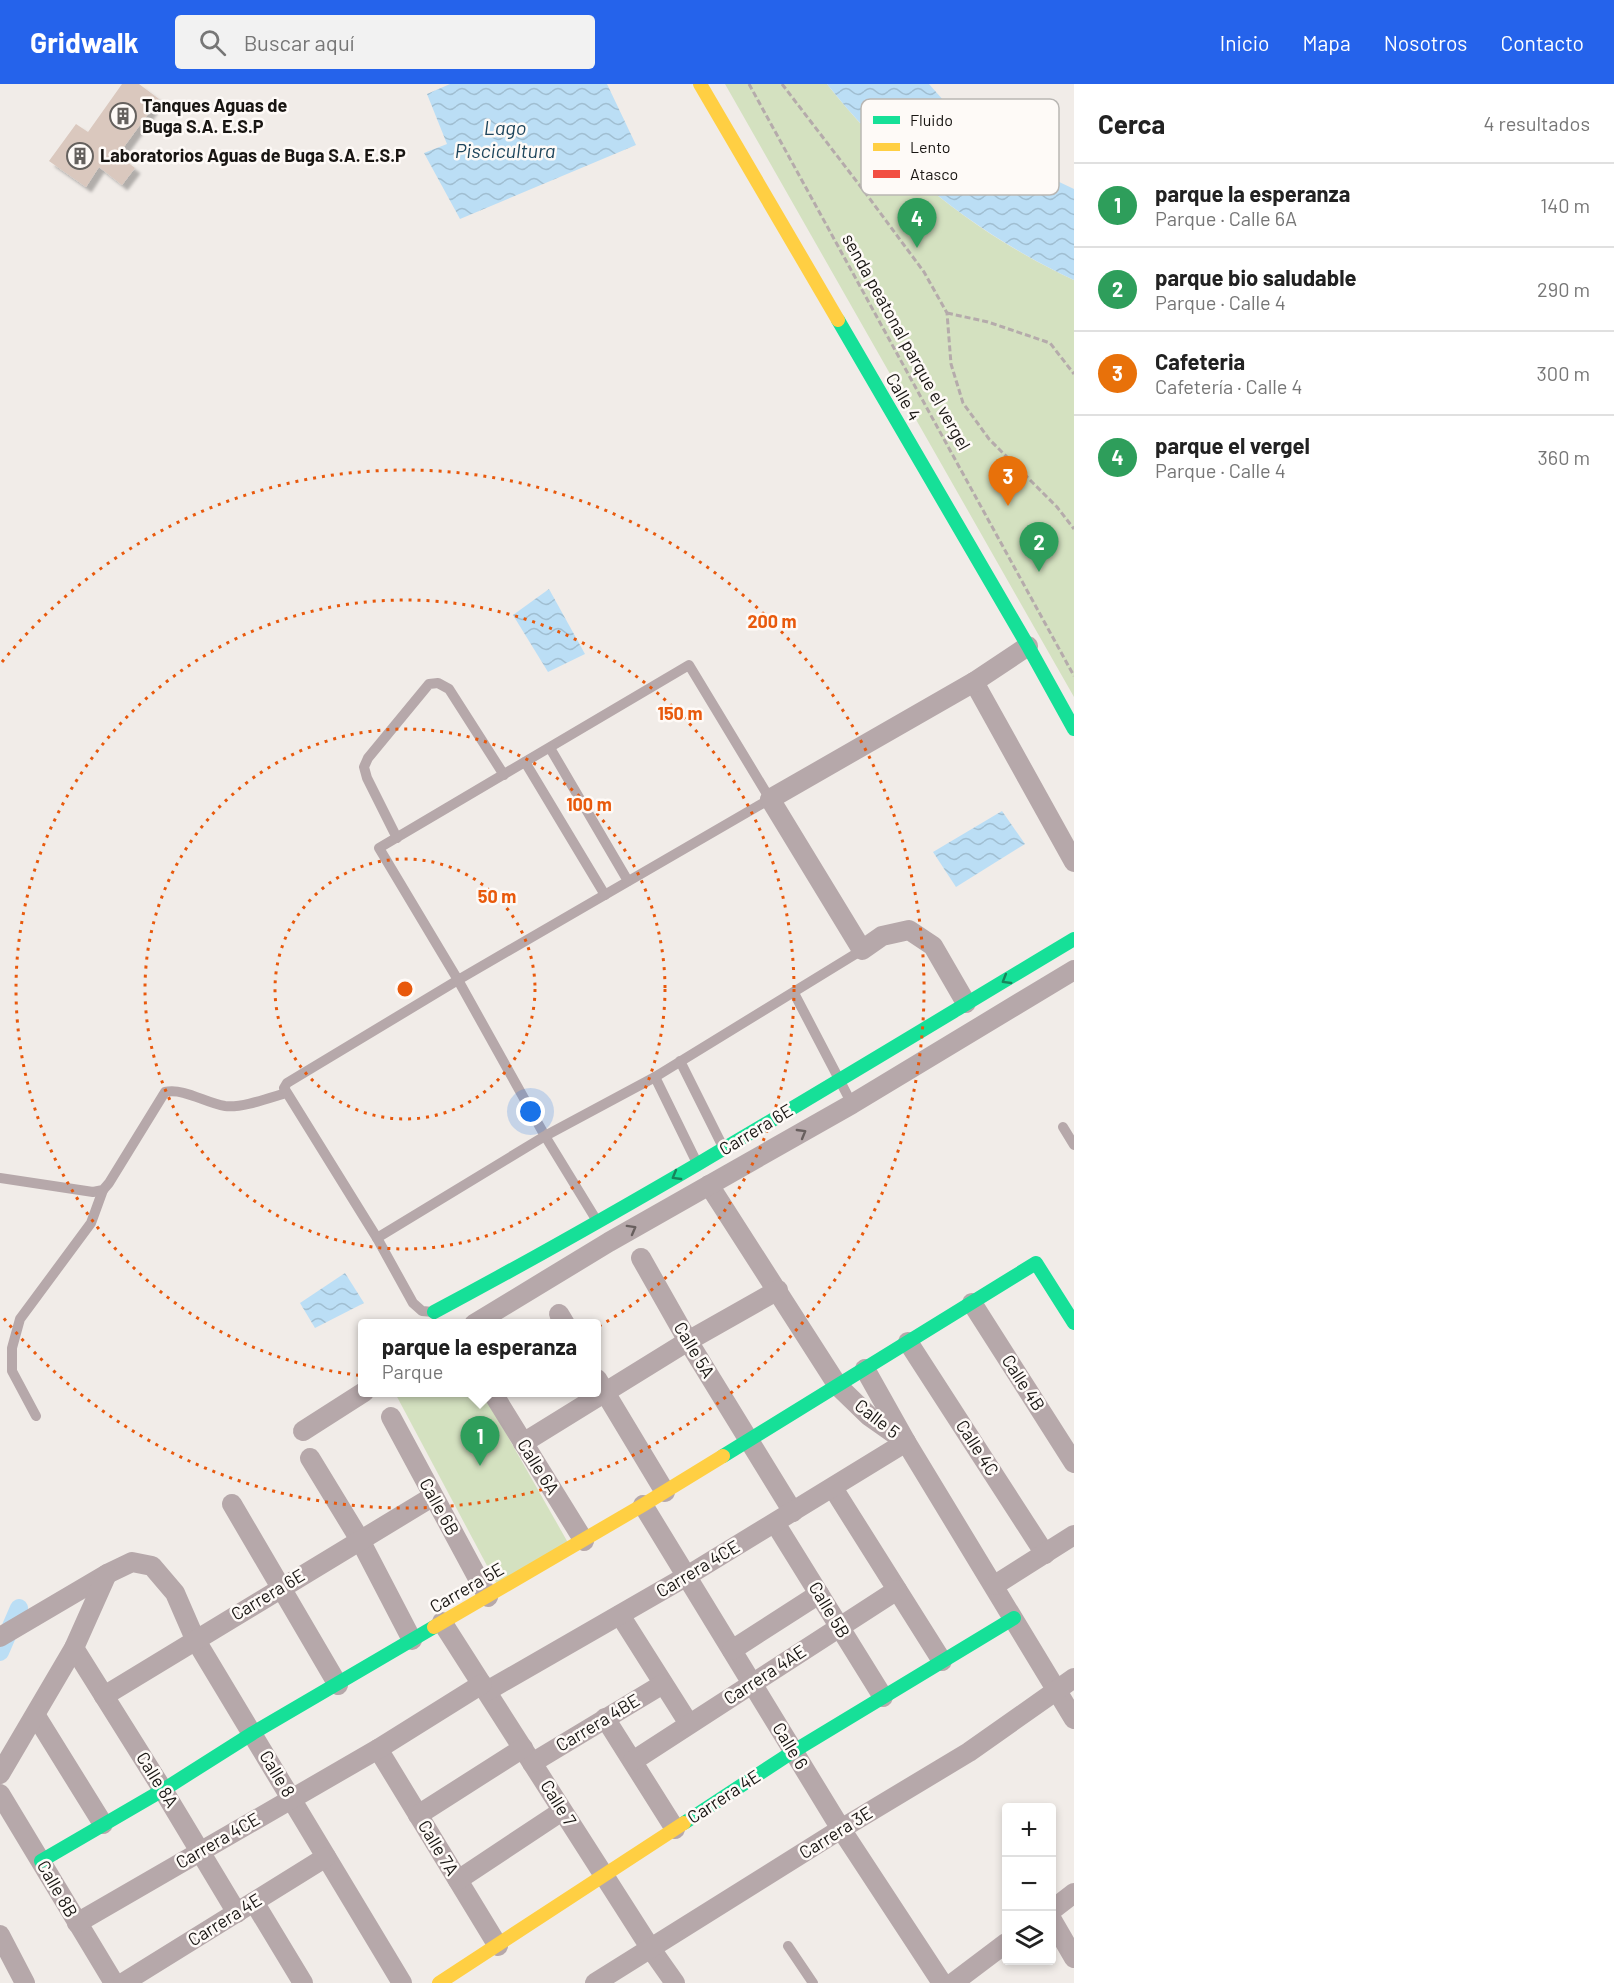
<!DOCTYPE html>
<html lang="es">
<head>
<meta charset="utf-8">
<style>
  body { margin:0; font-family:Barlow,sans-serif; background:#f2f2f2; color:#222 }
  .controls { position:absolute; right:18px; bottom:18px; display:grid; overflow:hidden; border-radius:6px; box-shadow:0 3px 9px #0003 }
  .controls button { width:54px; height:54px; display:grid; place-items:center; padding:0; border:0; border-bottom:2px solid #e0e0e0; background:#fff; color:#222; font:30px sans-serif }
  .you { position:absolute; left:531px; top:1028px; width:21px; height:21px; margin:-15px; border:4px solid #fff; border-radius:50%; background:#1a73e8; box-shadow:0 0 0 9px #1a73e833 }
  .badge { display:grid; place-items:center; width:39px; height:39px; border-radius:50%; background:#2563eb; color:#fff; font-size:20px; font-weight:700 }
  .pin { position:absolute; translate:-50% -50px; filter:drop-shadow(0 2px 3px #0008) }
  .pin::after { content:''; position:absolute; top:32px; width:21px; height:18px; background:inherit; clip-path:polygon(0 0,100% 0,50% 100%) }
  .popup { position:absolute; left:358px; top:1235px; width:243px; height:78px; box-sizing:border-box; display:grid; place-content:center; border-radius:6px; background:#fff; filter:drop-shadow(0 2px 4px #0005); font-size:20px; white-space:nowrap; color:#767676 }
  .popup b { font-size:22px; color:#222 }
  .popup::after { content:''; position:absolute; left:50%; top:100%; margin-left:-12px; border:12px solid transparent; border-top-color:#fff }
  .list { margin:0; padding:0; list-style:none }
  h2 { display:flex; justify-content:space-between; align-items:center; height:78px; margin:0; padding:0 24px; font-size:26px }
  h2 small { font-size:20px; font-weight:400; color:#767676 }
  .list li { display:grid; grid-template-columns:39px 1fr auto; gap:18px; align-items:center; box-sizing:border-box; height:84px; padding:0 24px; border-top:2px solid #e0e0e0 }
  .list b { display:block; font-size:22px; white-space:nowrap }
  .list p { margin:0; font-size:20px; white-space:nowrap; color:#767676 }
  .list em { font-size:20px; font-style:normal; color:#767676 }
  .icon { flex:none; width:33px; height:33px; fill:none; stroke:currentColor; stroke-width:2; stroke-linecap:round; stroke-linejoin:round }
  .map { position:relative; flex:none; width:1074px; height:1899px; overflow:hidden }
  header { display:flex; align-items:center; gap:36px; box-sizing:border-box; height:84px; padding:0 30px; background:#2563eb; color:#fff }
  header strong { font-size:28px }
  nav { display:flex; gap:33px; margin-inline-start:auto; font-size:21px }
  .search { width:420px; height:54px; background:#f2f2f2; display:flex; align-items:center; gap:15px; box-sizing:border-box; padding:0 21px; border-radius:6px; color:#767676; font-size:22px }
  main { display:flex }
  aside { flex:1; background:#fff }
  .map>svg:first-child { display:block }
  .green { fill:#d4e1c0 }
  .water { fill:url(#water-waves) }
  .lines { fill:none; stroke-linecap:round; stroke-linejoin:round }
  .canal { stroke:#bbdef5; stroke-width:18 }
  .building { fill:#dac8be; filter:url(#shadow) }
  .path { stroke:#b5abab; stroke-width:3; stroke-dasharray:6 3; stroke-linecap:butt }
  .lane { stroke:#b6a8aa; stroke-width:10 }
  .street { stroke:#b6a8aa; stroke-width:20 }
  .fast { stroke:#16e098; stroke-width:14 }
  .slow { stroke:#ffcf43; stroke-width:14 }
  .oneway { stroke:#17855c }
  .oneway2 { stroke:#685f5e }
  .ring { fill:none; stroke:#e8590c; stroke-width:3; stroke-dasharray:3 6 }
  .labels { text-anchor:middle; stroke-width:5; stroke-linejoin:round; paint-order:stroke }
  .poi-label { font-size:18px; font-weight:bold; fill:#191613; stroke:#fefaf7; text-anchor:start }
  .street-label { font-size:18px; fill:#191613; stroke:#fefaf7 }
  .water-label { font-size:20px; font-style:italic; fill:#1d455c; stroke:#fefaf7 }
  .key { fill:#fefaf7; stroke:#b9b6b3; stroke-width:1.5 }
  .key-label { font-size:16px; fill:#191613 }
  .centre { fill:#e8590c; stroke:#fefaf7; stroke-width:3 }
  .ring-label { font-size:18px; text-anchor:middle; font-weight:bold; fill:#e8590c; stroke:#fefaf7; stroke-width:5; stroke-linejoin:round; paint-order:stroke }
</style>
</head>
<body>
<header>
<strong>Gridwalk</strong>
<div class="search"><svg class="icon" aria-label="search" viewBox="0 0 24 24"><circle cx="10" cy="10" r="6"/><path d="M15 15l6 6"/></svg>Buscar aquí</div>
<nav><a>Inicio</a><a>Mapa</a><a>Nosotros</a><a>Contacto</a></nav>
</header>
<main>
<div class="map">
<svg width="1074" height="1899" viewBox="0 0 1074 1899">
  <defs>
    <pattern id="water-waves" width="16" height="10" patternUnits="userSpaceOnUse" patternTransform="scale(1.5)"><rect width="16" height="10" fill="#bbdef5"/><path d="M0 5q4-4 8 0t8 0" fill="none" stroke="#a0bed1"/></pattern>
    <filter id="shadow"><feDropShadow dx="5.5" dy="5.5" stdDeviation="1.5" flood-color="#0004"/></filter>
  </defs>
  <rect width="100%" height="100%" fill="#f1ece8"/>
  <g class="green">
    <path d="M725 0H827C892 83 977 151 1074 196V613Z"/>
    <path d="M395 1309H483L571 1464 500 1506Z"/>
  </g>
  <g class="water">
    <path d="M450 0H607L636 61 460 135 424 69 447 60 427 10Z"/>
    <path d="M827 0H929L966 42 1011 75 1074 105V196C978 151 892 83 827 0Z"/>
    <path d="M549 505 585 570 548 588 513 531Z"/>
    <path d="M1002 727 1025 760 956 803 933 768Z"/>
    <path d="M345 1189 364 1219 315 1244 300 1219Z"/>
  </g>
  <g class="lines">
    <path class="canal" d="M0 1568 19 1524"/>
  </g>
  <path class="building" d="M122 0H139L159 15 118 71 135 84 122 101 99 83 86 103 49 77 76 40 88 48Z"/>
  <g class="lines">
    <g class="path">
      <path d="M749 0 1074 592"/>
      <path d="M782 0 864 107 924 188 947 229 951 280 963 319 989 355 1057 423 1074 445"/>
      <path d="M947 229 988 238 1050 259 1074 290"/>
    </g>
    <g class="lane">
      <path d="M689 581 770 715 458 896 379 764Z"/>
      <path d="M550 664 628 797"/>
      <path d="M525 678 605 811"/>
      <path d="M397 754 367 694 364 683 368 674 429 600 438 599 449 605 504 691"/>
      <path d="M794 909 852 1020"/>
      <path d="M680 977 724 1065"/>
      <path d="M655 993 697 1079"/>
      <path d="M1063 1043 1074 1061"/>
      <path d="M0 1094 93 1108 103 1106 109 1099 165 1008C185 1004 205 1019 225 1022 242 1024 269 1014 286 1009"/>
      <path d="M377 1154 284 1004 287 999 458 896 545 1052 597 1137"/>
      <path d="M433 1228 422 1227 413 1219 377 1154 545 1052 655 993 862 866"/>
      <path d="M36 1332 12 1287V1264L20 1235 91 1139 103 1106"/>
      <path d="M788 1862 813 1899"/>
    </g>
    <g class="street">
      <path d="M974 598 1074 778"/>
      <path d="M966 919 933 862 909 846 882 852 862 866 770 715 974 598 1028 562"/>
      <path d="M709 1101 838 1302 869 1332 906 1358 1074 1635"/>
      <path d="M641 1174 688 1257 793 1428"/>
      <path d="M972 1219 1074 1379"/>
      <path d="M559 1230 565 1240"/>
      <path d="M474 1240 609 1158 852 1020 1074 886"/>
      <path d="M908 1258 1045 1470"/>
      <path d="M597 1295 665 1408"/>
      <path d="M492 1308 584 1457"/>
      <path d="M391 1333 488 1513"/>
      <path d="M303 1347 364 1308"/>
      <path d="M523 1359 688 1257 778 1206"/>
      <path d="M310 1374 360 1456 412 1556"/>
      <path d="M833 1404 942 1577"/>
      <path d="M232 1420 338 1601"/>
      <path d="M643 1421 841 1745 942 1899"/>
      <path d="M775 1439 883 1613"/>
      <path d="M995 1501 1074 1451"/>
      <path d="M620 1531 689 1640"/>
      <path d="M442 1538 651 1865 675 1899"/>
      <path d="M0 1553 107 1490 132 1478 152 1482 175 1509 195 1555 402 1899"/>
      <path d="M74 1564 163 1706 237 1829"/>
      <path d="M732 1566 819 1510"/>
      <path d="M487 1607 687 1492 906 1358 865 1285"/>
      <path d="M104 1612 432 1413"/>
      <path d="M36 1632 103 1740"/>
      <path d="M605 1634 675 1745"/>
      <path d="M378 1665 498 1862"/>
      <path d="M633 1677 897 1506"/>
      <path d="M532 1679 663 1600"/>
      <path d="M0 1690 74 1564 107 1490"/>
      <path d="M0 1710 114 1899"/>
      <path d="M418 1731 523 1664"/>
      <path d="M458 1796 562 1727"/>
      <path d="M254 1818 303 1899"/>
      <path d="M1052 1826 1074 1809"/>
      <path d="M1052 1836 1074 1874"/>
      <path d="M77 1839 378 1665 482 1600"/>
      <path d="M0 1851 25 1899"/>
      <path d="M123 1899 326 1773"/>
      <path d="M595 1899 841 1745 969 1668 1074 1594"/>
      <path d="M953 1899 1006 1859"/>
    </g>
    <g class="fast">
      <path d="M838 236 1028 562 1074 645"/>
      <path d="M434 1228C652 1112 862 982 1074 855"/>
      <path d="M723 1372 1036 1179 1074 1239"/>
      <path d="M684 1739 794 1667 1014 1534"/>
      <path d="M41 1777 163 1706 253 1649 434 1543"/>
    </g>
    <g class="slow">
      <path d="M700 0 838 236"/>
      <path d="M434 1543 643 1421 723 1372"/>
      <path d="M439 1899 684 1739"/>
    </g>
  </g>
  <defs><path id="oneway-chevron" d="M-2-3.5L2.5 0L-2 3.5" fill="none" stroke-width="1.6" stroke-linecap="round" stroke-linejoin="round" transform="scale(1.5)"/></defs>
  <g class="oneway">
    <use href="#oneway-chevron" transform="translate(1006 896) rotate(149)"/>
    <use href="#oneway-chevron" transform="translate(676 1092) rotate(150)"/>
  </g>
  <g class="oneway2">
    <use href="#oneway-chevron" transform="translate(802 1049) rotate(-30)"/>
    <use href="#oneway-chevron" transform="translate(632 1145) rotate(-29)"/>
  </g>
  <g class="ring">
    <circle cx="405" cy="905" r="130"/>
    <circle cx="405" cy="905" r="260"/>
    <circle cx="405" cy="905" r="389"/>
    <path d="M2 578A519 519 0 1 1 2 1232"/>
  </g>
  <defs>
    <symbol id="building-ring" viewBox="-11 -11 22 22"><circle r="9.5" fill="#fefaf7" stroke="#65615e" stroke-width="1.5"/><path d="M-4-6H4V6H1V3H-1V6H-4ZM-2.5-4.3h1.7v1.8h-1.7ZM.8-4.3h1.7v1.8H.8ZM-2.5-1h1.7V.8h-1.7ZM.8-1h1.7V.8H.8Z" fill="#65615e"/></symbol>
  </defs>
  <g fill-rule="evenodd">
    <use href="#building-ring" x="108" y="17" width="30" height="30"/>
    <use href="#building-ring" x="65" y="57" width="30" height="30"/>
  </g>
  <g class="labels">
    <g class="poi-label">
      <text x="142" y="28">Tanques Aguas de<tspan x="142" dy="21">Buga S.A. E.S.P</tspan></text>
      <text x="100" y="78">Laboratorios Aguas de Buga S.A. E.S.P</text>
    </g>
    <g class="street-label">
      <text transform="translate(906 258) rotate(61)" y="6">senda peatonal parque el vergel</text>
      <text transform="translate(903 313) rotate(60)" y="6">Calle 4</text>
      <text transform="translate(756 1046) rotate(-31)" y="6">Carrera 6E</text>
      <text transform="translate(694 1266) rotate(59)" y="6">Calle 5A</text>
      <text transform="translate(1023 1299) rotate(57)" y="6">Calle 4B</text>
      <text transform="translate(877 1335) rotate(38)" y="6">Calle 5</text>
      <text transform="translate(977 1364) rotate(57)" y="6">Calle 4C</text>
      <text transform="translate(538 1383) rotate(58)" y="6">Calle 6A</text>
      <text transform="translate(439 1423) rotate(61)" y="6">Calle 6B</text>
      <text transform="translate(698 1485) rotate(-31)" y="6">Carrera 4CE</text>
      <text transform="translate(467 1504) rotate(-30)" y="6">Carrera 5E</text>
      <text transform="translate(268 1511) rotate(-31)" y="6">Carrera 6E</text>
      <text transform="translate(829 1526) rotate(59)" y="6">Calle 5B</text>
      <text transform="translate(765 1591) rotate(-33)" y="6">Carrera 4AE</text>
      <text transform="translate(598 1639) rotate(-31)" y="6">Carrera 4BE</text>
      <text transform="translate(790 1662) rotate(59)" y="6">Calle 6</text>
      <text transform="translate(277 1690) rotate(59)" y="6">Calle 8</text>
      <text transform="translate(157 1696) rotate(58)" y="6">Calle 8A</text>
      <text transform="translate(724 1713) rotate(-33)" y="6">Carrera 4E</text>
      <text transform="translate(558 1719) rotate(58)" y="6">Calle 7</text>
      <text transform="translate(836 1749) rotate(-32)" y="6">Carrera 3E</text>
      <text transform="translate(218 1757) rotate(-30)" y="6">Carrera 4CE</text>
      <text transform="translate(438 1764) rotate(59)" y="6">Calle 7A</text>
      <text transform="translate(57 1805) rotate(60)" y="6">Calle 8B</text>
      <text transform="translate(225 1836) rotate(-32)" y="6">Carrera 4E</text>
    </g>
    <g class="water-label">
      <text x="505" y="51">Lago<tspan x="505" dy="23">Piscicultura</tspan></text>
    </g>
  </g>
  <rect x="861" y="15" width="198" height="96" rx="9" class="key"/>
  <rect x="873" y="32" width="27" height="8" fill="#16e098"/>
  <rect x="873" y="59" width="27" height="8" fill="#ffcf43"/>
  <rect x="873" y="86" width="27" height="8" fill="#f24e42"/>
  <g class="key-label">
    <text x="910" y="42">Fluido</text>
    <text x="910" y="69">Lento</text>
    <text x="910" y="96">Atasco</text>
  </g>
  <circle cx="405" cy="905" r="9" class="centre"/>
  <g class="ring-label">
    <text x="772" y="544">200 m</text>
    <text x="680" y="636">150 m</text>
    <text x="589" y="727">100 m</text>
    <text x="497" y="819">50 m</text>
  </g>
</svg>
<div class="controls">
<button>+</button>
<button>−</button>
<button><svg class="icon" aria-label="layers" viewBox="0 0 24 24"><path d="M12 4l9 5-9 5-9-5zM3 14l9 5 9-5"/></svg></button>
</div>
<div class="you"></div>
<div class="pin badge" style="left:480px;top:1382px;background:#2e9e5b">1</div>
<div class="popup"><b>parque la esperanza</b>Parque</div>
<div class="pin badge" style="left:1039px;top:488px;background:#2e9e5b">2</div>
<div class="pin badge" style="left:1008px;top:422px;background:#e8710a">3</div>
<div class="pin badge" style="left:917px;top:164px;background:#2e9e5b">4</div>
</div>
<aside>
<h2>Cerca<small>4 resultados</small></h2>
<ul class="list">
<li><span class="badge" style="background:#2e9e5b">1</span><div><b>parque la esperanza</b><p>Parque · Calle 6A</p></div><em>140 m</em></li>
<li><span class="badge" style="background:#2e9e5b">2</span><div><b>parque bio saludable</b><p>Parque · Calle 4</p></div><em>290 m</em></li>
<li><span class="badge" style="background:#e8710a">3</span><div><b>Cafeteria</b><p>Cafetería · Calle 4</p></div><em>300 m</em></li>
<li><span class="badge" style="background:#2e9e5b">4</span><div><b>parque el vergel</b><p>Parque · Calle 4</p></div><em>360 m</em></li>
</ul>
</aside>
</main>
</body>
</html>
